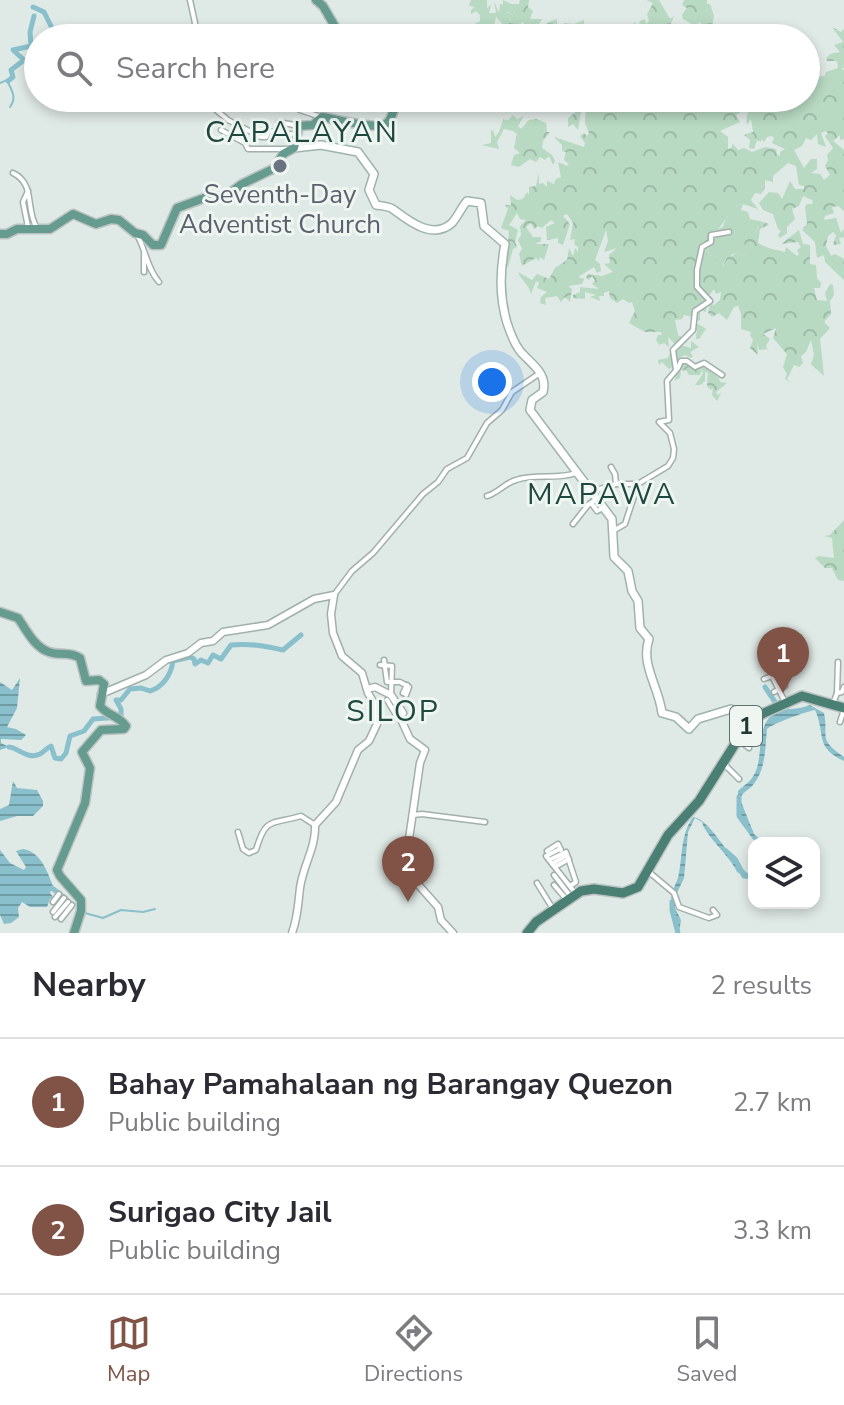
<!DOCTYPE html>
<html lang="en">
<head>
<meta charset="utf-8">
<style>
  body { margin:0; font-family:"Nunito Sans",sans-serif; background:#f2f2f3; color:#2b2b33 }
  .controls { position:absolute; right:24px; bottom:24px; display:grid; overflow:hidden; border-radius:16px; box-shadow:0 4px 12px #0003 }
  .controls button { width:72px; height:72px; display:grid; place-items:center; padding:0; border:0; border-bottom:2px solid #e1e1e2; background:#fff; color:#2b2b33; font:40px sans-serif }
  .you { position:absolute; left:492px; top:382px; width:28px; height:28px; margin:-20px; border:6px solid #fff; border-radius:50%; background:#1a73e8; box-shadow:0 0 0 12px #1a73e833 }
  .badge { display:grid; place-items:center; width:52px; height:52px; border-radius:50%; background:#805346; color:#fff; font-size:26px; font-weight:700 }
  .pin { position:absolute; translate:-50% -66px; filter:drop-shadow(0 2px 4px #0008) }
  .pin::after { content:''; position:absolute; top:42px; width:28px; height:24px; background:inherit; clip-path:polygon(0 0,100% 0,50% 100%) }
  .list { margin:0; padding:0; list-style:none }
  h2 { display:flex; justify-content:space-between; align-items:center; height:104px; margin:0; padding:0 32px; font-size:34px }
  h2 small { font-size:26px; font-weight:400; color:#7c7c81 }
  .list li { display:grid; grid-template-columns:52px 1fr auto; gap:24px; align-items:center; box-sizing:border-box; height:128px; padding:0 32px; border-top:2px solid #e1e1e2 }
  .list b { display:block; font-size:30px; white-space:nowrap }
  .list p { margin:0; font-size:26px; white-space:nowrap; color:#7c7c81 }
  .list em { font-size:26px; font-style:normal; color:#7c7c81 }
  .icon { flex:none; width:44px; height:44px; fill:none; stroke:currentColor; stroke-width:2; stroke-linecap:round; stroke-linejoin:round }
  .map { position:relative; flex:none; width:844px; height:933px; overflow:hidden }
  .search { position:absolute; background:#fff; box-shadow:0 4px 12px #0003; left:24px; right:24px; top:24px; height:88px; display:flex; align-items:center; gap:20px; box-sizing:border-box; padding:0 28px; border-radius:44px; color:#7c7c81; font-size:30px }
  .sheet { height:360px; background:#fff }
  nav { display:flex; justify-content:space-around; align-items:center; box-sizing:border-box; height:112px; border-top:2px solid #e1e1e2; background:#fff; font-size:22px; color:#7c7c81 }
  nav a { display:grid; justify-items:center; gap:4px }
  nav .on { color:#805346 }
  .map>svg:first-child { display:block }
  .green { fill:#b8d9c2 }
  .forest { fill:url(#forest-crowns); fill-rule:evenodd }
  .water { fill:url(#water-rules) }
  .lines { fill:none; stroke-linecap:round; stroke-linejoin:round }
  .stream { stroke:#89c0cb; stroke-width:2 }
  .river { stroke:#89c0cb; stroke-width:5 }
  .minor-casing { stroke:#a2b0ac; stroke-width:7 }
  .tertiary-casing { stroke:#a2b0ac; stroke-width:9 }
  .secondary-casing { stroke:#9fb4ad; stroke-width:10 }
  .primary-casing { stroke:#bcc3c2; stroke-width:11 }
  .trunk-casing { stroke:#bcc3c2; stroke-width:12 }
  .minor { stroke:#fff; stroke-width:4 }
  .tertiary { stroke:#fff; stroke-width:6 }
  .secondary { stroke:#fff; stroke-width:7 }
  .primary { stroke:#669c8f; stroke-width:8 }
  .trunk { stroke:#4a7f74; stroke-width:9 }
  .worship-dot { fill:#6b7280; stroke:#eff6f2; stroke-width:3 }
  .labels { text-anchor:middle; stroke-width:6; stroke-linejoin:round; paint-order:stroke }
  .shield { fill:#eff6f2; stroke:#5f716c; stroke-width:2 }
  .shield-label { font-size:24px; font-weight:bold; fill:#213832 }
  .worship-label { font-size:26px; fill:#5b616d; stroke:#eff6f2 }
  .quarter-label { font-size:30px; letter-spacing:2px; fill:#1f483f; stroke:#eff6f2 }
</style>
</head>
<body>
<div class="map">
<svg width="844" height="933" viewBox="0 0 844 933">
  <defs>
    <pattern id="forest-crowns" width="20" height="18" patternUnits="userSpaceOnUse" patternTransform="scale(2)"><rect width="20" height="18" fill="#b8d9c2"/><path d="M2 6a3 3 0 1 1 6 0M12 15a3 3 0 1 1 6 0" fill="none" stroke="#9ebba7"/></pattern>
    <pattern id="water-rules" width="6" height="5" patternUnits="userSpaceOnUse" patternTransform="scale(2)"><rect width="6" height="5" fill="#89c0cb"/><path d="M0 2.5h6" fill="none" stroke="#709da5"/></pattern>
  </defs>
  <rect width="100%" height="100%" fill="#dfe9e5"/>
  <g class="green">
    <path d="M471 0H487V8L491 5 489 13H496L494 1 499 13 500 4 511 7 515 14 507 12 511 22 505 27 496 17 494 26H487V36L474 38 476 31 469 27 480 21V15L476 11 471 14V10L475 7 469 6Z"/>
    <path d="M751 200 758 209 743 204 741 210 748 212 750 219 767 223 758 226 755 233H747L744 244 747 249 746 256 737 253 727 256 722 268 719 257 708 255 709 244 716 230 723 227C726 214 738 202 751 200Z"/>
  </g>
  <g class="forest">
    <path d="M503 0 511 4H519L520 0H529L528 7 533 11 530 19H542L536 29 555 34 552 26 546 23 557 19V31L564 23 574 24 584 20V30L589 29 592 31 594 27 595 31 590 35 593 38H529L527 32 523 33 526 27 523 22 514 29 506 26 511 20 505 13H515L511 7H503Z"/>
    <path d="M646 0H659L670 19 674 16 668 31 673 37 678 38H638L635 34 632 36 622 35 635 22 637 32 640 21 645 19 646 24 649 21 647 14 653 3Z"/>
    <path d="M684 0H707V4H710L714 16 712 28 705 32 700 22 695 26 683 19 682 15 687 8 682 5Z"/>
    <path d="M832 27 841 32 844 29V68L841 69 844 70V139L840 140V135L833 141 844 150V211L838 206 832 207 834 213 825 216 824 220 836 218 841 233 844 229V237L839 238 841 244 833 245 836 235 833 232 828 236 826 246 831 256 835 254 844 259V280L825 262 824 255 817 258 815 242 802 230 807 224 805 207 807 204H813L812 200 803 196 799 206 792 209 795 219 787 227V233L780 238 778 235 781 231 778 229 773 214 763 210 759 203 769 192 778 193 782 199 790 181 795 189H804V186L799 185 796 166 788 163 773 176V182L765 180V188L761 194 755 193 751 200 736 206 735 213 728 215C720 230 708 235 708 255L719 257 723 267 728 254 732 256 737 253 746 256 747 249 744 244 747 233H755L759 225 767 223 769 225 760 229 758 243C768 249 774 249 785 252L786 247 797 256 799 254 797 250 801 247 798 242 781 244 799 230 803 244 810 245V264L816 265 817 278 821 283 820 288H814L817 300 827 301 825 293 830 284 833 285 834 295 830 301 831 314 824 322 830 328 820 339 824 376 811 364 814 355 811 340 806 352 801 356 803 363 799 367 794 365 787 379 791 383 785 379 787 374 783 367 787 354 773 338 776 328 763 334 770 339 766 346 770 355 767 349 759 350 757 342 758 355 750 348 753 340 750 335 751 332 741 329V313L738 306 734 307 727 320 719 313 712 317 708 313 710 304 714 305 720 300 721 292 716 294 714 289 708 297 706 312 700 310V320L695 322 706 329 699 339H696L697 331 693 329 692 317 684 315 682 319 675 320 678 335 683 338 689 330 691 334 687 342 681 345 691 348V341L699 347 690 352 693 356 691 358 685 355 677 359 689 363 694 368 707 366 714 372H711L719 378 720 382 727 383 716 392 717 395 721 393 717 401 712 395 713 388 711 390 707 386 708 373 705 372V381L700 385H695L703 374 702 369 700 375H689L686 370 682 371 681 367 678 370 681 372 680 378 674 381 676 377H672L674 366 669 369 662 362 659 365 658 360 668 358 674 343 668 337 669 347 664 343 659 345 656 340 658 335H662L661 332H645L629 323 635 311 632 302 629 303 623 299 617 303 610 298 609 291 604 293V296H599L600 301 590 297 596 295 585 292V299L573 298V295L580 292V287L599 289 592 284 595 281 592 276 589 280 586 278 588 274 602 276 613 272 604 264 610 263 609 255 617 248 604 252 608 241 606 230 595 260 600 264 601 271 597 273 594 267 578 277 584 279 582 284 568 286 572 289 570 302 565 297 561 302 557 296 545 298 546 305 540 303 541 297 547 292 537 288 539 283 536 281 531 294C530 286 521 280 518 272L532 280 537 274 549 279 555 268 567 260 569 248 573 256 575 248 578 252V247L574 244 575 239 570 240 573 223 567 214 563 216 570 224 563 245 558 243V238L547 240 546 227 555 223 551 220 542 228 538 226 534 229 531 223 526 227 533 237H541V241L535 244H549L544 260 540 257 539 261 536 258 522 266 519 254 522 249 518 240 521 235 520 226 526 220 520 219 517 213 509 225 518 230 515 242 517 247 513 249 508 267H506L509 231 501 228 508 209 505 205H511L510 195 517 200 523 199 527 192 529 195V187L536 186 539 173V184L543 183 547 187V181L554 184 556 179 561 177 558 162 567 166 569 164 564 160 566 152 562 151V145L554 137 584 147 585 143 580 136 584 133 587 136 589 133 585 123 586 107 581 112 578 130 573 124 568 127V118L577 111 579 99 576 98H746L740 103 744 110 736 115 740 122 720 131 728 137V149L732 147V143L738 150 744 148 752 152 765 147 776 149 777 155 780 156V152L785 149 772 143 774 138 772 136 767 137 764 142 761 139V142L757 140 754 149 749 148 750 140 744 135 753 132 751 119 747 125C741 96 786 98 806 98V65V82L809 86 813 77 825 76 826 72 838 68 837 61H827L826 58 830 54 840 52 834 45 843 42ZM826 131 828 134 825 136 833 148 827 155 828 160 825 166 830 175 824 180 820 174 811 173 817 169V159H811L804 168 794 150 802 146 806 138 811 140 817 134 818 144 826 147 821 133Z"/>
    <path d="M513 115 517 119 524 116 518 126 521 129 529 120 537 119 546 123 547 132H550L543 141 542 148 552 155 555 161 553 165 549 156 545 160 540 157 536 162 530 159 519 167 511 165 514 155 520 153 514 148 517 134 513 131 504 129 497 142 499 149 482 145 491 143V131L493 130 495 137 499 132 503 119 508 120Z"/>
    <path d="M844 520V581L838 580 832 568H825L815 558 819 556 834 558 832 538 824 536 830 535Z"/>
  </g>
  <g class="water">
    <path d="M20 678 17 708 7 727 16 729 26 735 21 740 1 739V743L9 747 0 750V682L12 690Z"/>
    <path d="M810 705 824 713C829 738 817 738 844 757V761C814 747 826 734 815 710 807 711 772 724 767 729 765 749 766 769 753 785 748 791 743 791 740 799L754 834 764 843H757C744 832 737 809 738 791 744 785 751 782 755 773 764 754 755 728 774 713 780 708 799 710 810 705Z"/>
    <path d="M13 781 17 788 37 790 43 801V806L33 816H17L0 821V809L9 805Z"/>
    <path d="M693 817C711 818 734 869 754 877H746L737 872C731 857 704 834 702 822L695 818 688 832 684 878 675 897V908L681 920 679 933H675C678 922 672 913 671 902 671 893 675 886 678 878 683 857 680 835 693 817Z"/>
    <path d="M23 849C41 852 47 871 53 886L50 893 54 898 50 899 47 907H30L22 902 18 908 19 917 11 923 4 924 0 915V850L10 863 24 870 26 867 16 851Z"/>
  </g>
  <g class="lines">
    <g class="stream">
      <path d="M0 83 7 80C10 88 18 97 10 107"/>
      <path d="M85 913 103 918 121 910 143 912 155 909"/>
    </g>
    <g class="river">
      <path d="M33 7 44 12 57 38"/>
      <path d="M72 38 75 35 87 38"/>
      <path d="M88 38 94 35 98 38"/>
      <path d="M8 81 13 77 11 70 24 60 13 50 31 46 30 32 34 16"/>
      <path d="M765 687 777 705"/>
      <path d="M9 747C19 748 27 760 40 754 44 752 46 748 51 746L55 758 61 759 66 753 70 736 84 731 93 719 121 717V709L116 700H121L130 689 141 688 150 691C163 687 171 675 173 661L190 657 194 659 195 664 201 660 208 663 213 655 221 659 231 645C249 643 265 646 283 650L301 635"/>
      <path d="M739 797V816L750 831"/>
      <path d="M726 851 735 859 744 876 754 877"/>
      <path d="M52 888 67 900"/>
      <path d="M672 902V910L678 933"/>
    </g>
    <defs>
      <g id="minor">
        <path d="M190 0 195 23 192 38"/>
        <path d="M202 98 228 120 261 137H266L269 131 296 135"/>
        <path d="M300 110 321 117"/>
        <path d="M279 122 299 126"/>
        <path d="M221 130 245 143 248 149H288"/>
        <path d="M13 173C36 184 25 210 37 228"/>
        <path d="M28 191 23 202 28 227"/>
        <path d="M137 235C146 250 147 269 159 282"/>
        <path d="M144 254V272"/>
        <path d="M676 370 673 350 693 330 695 311 710 301 697 287V270L702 247 711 242V235L729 232"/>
        <path d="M611 467 615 474 616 484"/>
        <path d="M593 491 616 484H638L668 466 673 458 674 449 670 433 659 422 669 420 667 381 678 368 681 361H687L695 367 704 363 722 375"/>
        <path d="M487 496C498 493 505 483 516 480 535 473 557 480 576 473"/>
        <path d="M591 503 597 511 603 508"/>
        <path d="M573 524 588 505 597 499"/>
        <path d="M613 531 625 524 638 484"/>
        <path d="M334 595 352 571 373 553 423 494 438 482 447 469 467 458 487 423 502 410 512 392 540 373"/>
        <path d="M384 660 387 682H400L409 687 406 695"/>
        <path d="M380 665 392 666 391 695"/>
        <path d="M764 679 772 676 785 702"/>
        <path d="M774 692 785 686"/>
        <path d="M403 693 407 685"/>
        <path d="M837 693 842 692 844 687"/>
        <path d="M387 700 396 715H399"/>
        <path d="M833 704 837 693 838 662"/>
        <path d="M840 722 844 709"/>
        <path d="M738 740 749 748"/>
        <path d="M725 765 739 779"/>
        <path d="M413 815 422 814 485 822"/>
        <path d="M238 832 243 849 249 853 256 850C266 816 271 825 301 816L315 825"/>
        <path d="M560 849 546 856 576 894"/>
        <path d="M547 851 558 844 561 850"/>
        <path d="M549 860 566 852 576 882 570 886"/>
        <path d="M552 864 567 855"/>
        <path d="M555 867 569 859"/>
        <path d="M649 872 674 893 679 907 709 918 717 915 713 910"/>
        <path d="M554 875 571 897"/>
        <path d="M537 883 553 909"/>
        <path d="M554 885 567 900"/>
        <path d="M53 902 59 894"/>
        <path d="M53 912 64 898"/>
        <path d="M55 917 68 902"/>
        <path d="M61 919 72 905"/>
      </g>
      <g id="tertiary">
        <path d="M367 689 375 687 391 695 403 713 399 715 410 739 425 750 420 763 409 839 420 866 415 881 438 907 441 920 453 933"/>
        <path d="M101 694 146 675 166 660 188 653 201 643 213 641 223 632 268 625 314 599 334 595 331 614 333 633 342 656 362 673 368 693 377 708V724L369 741 358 750 336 802 315 825C316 848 303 865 300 888 298 904 298 917 292 933"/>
      </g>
      <path id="secondary" d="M294 148 321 145 358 152 374 174 369 190 376 205C381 206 390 206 394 210 410 222 433 240 452 223 458 216 461 208 467 201L481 203 484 226 505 244C500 271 499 295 507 323 510 332 514 343 520 351 531 364 548 373 543 392L532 400 530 410 612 519 614 557 628 571 632 591 638 601 640 628 649 639C640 664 659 687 662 713L676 717 689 729 698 719 731 709 738 712 747 725"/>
      <g id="primary">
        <path d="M316 0 323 6 337 30 352 38"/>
        <path d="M0 234H7L17 229H50L73 214 96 224 111 219 119 220 135 233 143 235 153 245H161L177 208 207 197H221L230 193 242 184 275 168 283 154 294 148 299 126 313 125 322 117C335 119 378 131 387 123 393 118 395 105 397 98"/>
        <path d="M0 612 18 618C26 629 34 647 49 652 60 656 69 651 80 658L86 681 99 680 104 684 100 706C108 716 118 715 126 726L124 729 101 730 82 752 90 768 85 803 57 870 60 876 81 900V911L74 933"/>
      </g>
      <path id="trunk" d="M527 933 536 922 581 891 594 889 623 893 638 887 668 835 699 801 747 725 762 714 802 696 844 708"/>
    </defs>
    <use href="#minor" class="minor-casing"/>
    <use href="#tertiary" class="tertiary-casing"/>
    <use href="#secondary" class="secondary-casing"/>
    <use href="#primary" class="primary-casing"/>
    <use href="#trunk" class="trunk-casing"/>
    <use href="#minor" class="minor"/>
    <use href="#tertiary" class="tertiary"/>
    <use href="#secondary" class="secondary"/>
    <use href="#primary" class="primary"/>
    <use href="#trunk" class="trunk"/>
  </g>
  <circle class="worship-dot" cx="280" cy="166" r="8"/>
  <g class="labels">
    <rect class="shield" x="730" y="706" width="32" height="40" rx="6"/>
    <g class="shield-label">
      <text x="746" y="734">1</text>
    </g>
    <g class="worship-label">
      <text x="280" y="203">Seventh-Day<tspan x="280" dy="30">Adventist Church</tspan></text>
    </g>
    <g class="quarter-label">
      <text x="302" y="142">CAPALAYAN</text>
      <text x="602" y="504">MAPAWA</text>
      <text x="393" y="721">SILOP</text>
    </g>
  </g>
</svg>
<div class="controls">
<button><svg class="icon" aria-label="layers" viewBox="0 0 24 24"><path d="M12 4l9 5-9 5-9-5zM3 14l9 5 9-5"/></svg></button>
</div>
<div class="you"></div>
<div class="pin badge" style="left:783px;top:693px">1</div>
<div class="pin badge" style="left:408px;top:902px">2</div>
<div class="search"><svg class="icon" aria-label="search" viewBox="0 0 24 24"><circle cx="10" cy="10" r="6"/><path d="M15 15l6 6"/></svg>Search here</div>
</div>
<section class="sheet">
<h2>Nearby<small>2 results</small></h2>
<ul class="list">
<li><span class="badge">1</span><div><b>Bahay Pamahalaan ng Barangay Quezon</b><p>Public building</p></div><em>2.7 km</em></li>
<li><span class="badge">2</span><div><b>Surigao City Jail</b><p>Public building</p></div><em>3.3 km</em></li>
</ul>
</section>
<nav>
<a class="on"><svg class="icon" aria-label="map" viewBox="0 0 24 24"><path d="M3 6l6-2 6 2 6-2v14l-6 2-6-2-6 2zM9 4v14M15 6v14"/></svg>Map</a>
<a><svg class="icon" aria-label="directions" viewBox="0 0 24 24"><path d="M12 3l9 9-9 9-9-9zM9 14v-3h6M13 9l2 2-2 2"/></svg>Directions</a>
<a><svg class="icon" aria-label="saved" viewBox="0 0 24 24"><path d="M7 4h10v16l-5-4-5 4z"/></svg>Saved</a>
</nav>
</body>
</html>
